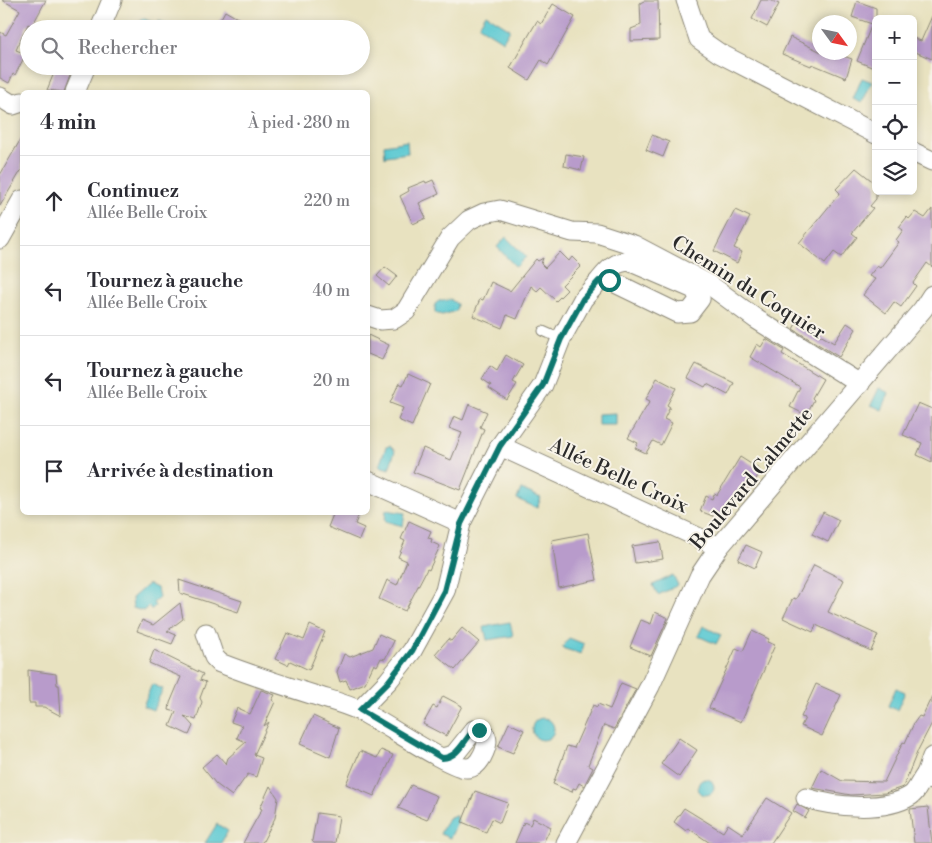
<!DOCTYPE html>
<html lang="fr">
<head>
<meta charset="utf-8">
<style>
  body { margin:0; font-family:"Libre Bodoni",serif; background:#f7f7f7; color:#2b2b33 }
  .controls { position:absolute; right:15px; top:15px; display:grid; overflow:hidden; border-radius:8px; box-shadow:0 2px 8px #0003 }
  .controls button { width:45px; height:45px; display:grid; place-items:center; padding:0; border:0; border-bottom:1px solid #e1e1e2; background:#fff; color:#2b2b33; font:25px sans-serif }
  .compass { position:absolute; left:812px; top:15px; width:45px; height:45px; border-radius:50%; background:#fff; box-shadow:0 2px 8px #0003; rotate:123deg }
  .stop { position:absolute; width:15px; height:15px; margin:-11px; border:4px solid #0f766e; border-radius:50%; background:#fff }
  .stop.end { background:#0f766e; border-color:#fff; box-shadow:0 1px 5px #0008 }
  .list { margin:0; padding:0; list-style:none }
  h2 { display:flex; justify-content:space-between; align-items:center; height:65px; margin:0; padding:0 20px; font-size:21px }
  h2 small { font-size:16px; font-weight:400; color:#7c7c81 }
  .list li { display:grid; grid-template-columns:32px 1fr auto; gap:15px; align-items:center; box-sizing:border-box; height:90px; padding:0 20px; border-top:1px solid #e1e1e2 }
  .list b { display:block; font-size:19px; white-space:nowrap }
  .list p { margin:0; font-size:16px; white-space:nowrap; color:#7c7c81 }
  .list em { font-size:16px; font-style:normal; color:#7c7c81 }
  .icon { flex:none; width:28px; height:28px; fill:none; stroke:currentColor; stroke-width:2; stroke-linecap:round; stroke-linejoin:round }
  .map { position:relative; flex:none; width:932px; height:843px; overflow:hidden }
  .search { position:absolute; background:#fff; box-shadow:0 2px 8px #0003; left:20px; top:20px; width:350px; height:55px; display:flex; align-items:center; gap:12px; box-sizing:border-box; padding:0 18px; border-radius:28px; color:#7c7c81; font-size:19px }
  .panel { position:absolute; background:#fff; box-shadow:0 2px 8px #0003; left:20px; top:90px; width:350px; height:425px; border-radius:8px }
  .map>svg:first-child { display:block }
  .water { fill:#5cc9d2; stroke:#447a7e }
  .building { fill:#b89bcb }
  .lines { fill:none; stroke-linecap:round; stroke-linejoin:round }
  .lane-casing { stroke:#8a8676; stroke-width:11 }
  .street-casing { stroke:#8a8676; stroke-width:21 }
  .lane { stroke:#fff; stroke-width:9 }
  .street { stroke:#fff; stroke-width:19 }
  .route { stroke:#0f766e; stroke-width:6 }
  .labels { text-anchor:middle; stroke-width:4; stroke-linejoin:round; paint-order:stroke }
  .street-label { font-size:20px; fill:#2b2b2b; stroke:#f7f3e8 }
</style>
</head>
<body>
<div class="map">
<svg width="932" height="843" viewBox="0 0 932 843">
  <rect width="100%" height="100%" fill="#f7f3e8"/>
  <filter id="ink" filterUnits="userSpaceOnUse"><feTurbulence type="fractalNoise" baseFrequency=".02" numOctaves="2"/><feDisplacementMap in="SourceGraphic" scale="10" xChannelSelector="R" yChannelSelector="G"/><feConvolveMatrix kernelMatrix="1 2 1 2 8 2 1 2 1" color-interpolation-filters="sRGB"/></filter>
  <filter id="wash" filterUnits="userSpaceOnUse"><feTurbulence type="fractalNoise" baseFrequency=".0096" numOctaves="4" result="noise"/><feDisplacementMap in="SourceGraphic" scale="20" xChannelSelector="R" yChannelSelector="G"/><feGaussianBlur stdDeviation="1.12" result="paint"/><feColorMatrix in="noise" values="0 0 0 0 0 0 0 0 0 0 0 0 0 0 0 0 0 1.4 0 .05"/><feComposite in="paint" operator="in"/></filter>
  <g filter="url(#wash)">
    <rect width="100%" height="100%" fill="#e8e2c0"/>
    <g class="water">
      <path d="M486 14 510 29 503 41 479 26Z"/>
      <path d="M142 18 158 24 159 21 165 23 163 29 138 27Z"/>
      <path d="M862 78 872 82 862 103 853 99Z"/>
      <path d="M407 141 408 153 386 156 385 158 384 145Z"/>
      <path d="M506 237 526 257 516 267 497 247Z"/>
      <path d="M451 300 457 304 456 311 442 315 435 313V304L439 301Z"/>
      <path d="M879 388 889 393 882 410 871 405Z"/>
      <path d="M616 413V425H598V414Z"/>
      <path d="M390 446 395 451 389 469 379 466 386 447Z"/>
      <path d="M521 489 541 498 537 508 517 499Z"/>
      <path d="M386 510 405 513 403 526 385 521Z"/>
      <path d="M673 575 678 585 658 595 653 585Z"/>
      <path d="M148 584 157 588 159 598 153 603 155 606 151 610 149 606 143 611 133 608 132 598Z"/>
      <path d="M510 622 513 636 487 640 484 627Z"/>
      <path d="M703 626 721 635 716 644 698 636Z"/>
      <path d="M569 638 584 644 581 654 562 648Z"/>
      <path d="M152 684 163 689 153 710 143 706Z"/>
      <path d="M896 688 905 692 897 710 888 706Z"/>
      <circle cx="543" cy="729" r="11"/>
      <circle cx="706" cy="787" r="8"/>
      <path d="M455 815 458 821 450 838 440 834 448 818Z"/>
      <path d="M217 824 228 831 221 843H205Z"/>
    </g>
    <g id="blocks">
      <g class="building">
        <path d="M2 0H46L32 26 28 24 16 50 26 54 15 75 13 74 9 83 0 78V32L6 35 20 10Z"/>
        <path d="M761 0H770L779 4 767 27 752 19Z"/>
        <path d="M644 1H658L659 40 631 41V29L641 25 640 3Z"/>
        <path d="M857 1 876 8V69L857 61 872 24 852 17Z"/>
        <path d="M553 4 575 17 548 65 541 60 529 80 510 68 537 21 541 24Z"/>
        <path d="M225 11 257 29H215Z"/>
        <path d="M932 16V59L913 51V38L921 41Z"/>
        <path d="M790 37 836 59 838 54 852 59 846 78 812 64 811 66 782 54Z"/>
        <path d="M56 68 71 73 64 92 47 90Z"/>
        <path d="M652 135 669 142 663 157 646 150Z"/>
        <path d="M22 137V169L0 206V175Z"/>
        <path d="M566 154 584 157 581 170 564 166Z"/>
        <path d="M856 168 876 184V199L870 206 873 208 852 233 857 237 841 257 834 252 825 264 799 243 840 193 836 189Z"/>
        <path d="M433 180 439 194 419 203 426 218 413 224 400 196 409 191 408 188 425 181 426 183Z"/>
        <path d="M932 209V267L927 263 913 283 916 286 901 307 894 302 886 313 863 295 875 279 869 276 877 266 880 268 899 242 896 240 903 230 899 227 907 217 909 219 915 212 925 218Z"/>
        <path d="M735 210 750 217 734 248 742 252 737 263 714 251Z"/>
        <path d="M560 252 569 261 572 257 581 266 562 285 567 290 556 301 541 287 537 291 531 286 517 319 507 315 502 328 473 316 480 299 483 300 491 282 510 291 536 259 538 261 543 258 541 264 545 268Z"/>
        <path d="M385 267 397 276 389 286 377 276Z"/>
        <path d="M797 322 834 343 847 323 856 329 839 357 793 329Z"/>
        <path d="M368 335 389 345 382 360 368 354Z"/>
        <path d="M766 339 784 350 782 354 823 379 812 398 814 400 806 415 790 407 800 387 750 357 757 344 761 347Z"/>
        <path d="M506 355 523 365 513 382 517 384 507 400 489 388 491 385 482 379 490 366 497 371Z"/>
        <path d="M696 364 734 383 728 395 707 384 705 387 688 378Z"/>
        <path d="M408 374 430 384 412 426 398 420 403 408 390 403 399 383 403 385Z"/>
        <path d="M657 378 676 388 667 405 670 407 664 419 672 423 661 445 653 441 646 453 635 448 638 443 628 438 650 401 646 399Z"/>
        <path d="M918 403 932 409V462L917 455 922 443 903 435Z"/>
        <path d="M469 404 487 412 480 427 484 429 460 490 413 472 423 448 451 460 462 433 449 428 454 416 463 420Z"/>
        <path d="M740 457 759 469V474L750 489 746 486 740 495 735 492 728 510 720 519 700 511 706 496 712 499 714 494 717 495Z"/>
        <path d="M334 512H360L355 524 364 528 359 540 328 527Z"/>
        <path d="M823 512 839 520 828 542 812 534Z"/>
        <path d="M409 521 431 531 428 538 432 539 431 542 440 546 429 570 427 569 405 611 379 599 387 580 397 585 407 561 398 557 405 541 401 539Z"/>
        <path d="M588 533 597 580 559 588 552 540Z"/>
        <path d="M660 542 663 559 635 563 632 546Z"/>
        <path d="M746 545 762 552 755 568 738 560Z"/>
        <path d="M814 565 844 580 828 612 878 635 871 651 816 625 813 632 783 618 793 598 796 599Z"/>
        <path d="M179 580 242 601 238 612 180 593Z"/>
        <path d="M180 603 183 619 167 631 176 635 172 644 137 631 142 620 153 625Z"/>
        <path d="M655 612 668 618 651 656 630 647 641 620 651 624Z"/>
        <path d="M310 625 325 632 309 670 290 661 288 665 275 659 287 633 304 640Z"/>
        <path d="M462 628 479 642 455 670 435 654 448 639 451 641Z"/>
        <path d="M752 631 769 639 767 642 775 645 741 722 709 708 736 648 743 651Z"/>
        <path d="M379 634 394 641 385 659 381 658 377 666 374 664 365 683 350 689 346 680 340 682 337 672 344 654 350 657 373 648Z"/>
        <path d="M154 650 203 674 200 680 206 682 200 698 202 702 196 720 184 716 193 726 189 735 170 726 176 712 169 710 170 703 181 677 149 663Z"/>
        <path d="M28 670 56 674 57 685H59L61 716 44 707H35V703H29Z"/>
        <path d="M621 683 636 689 614 729 604 725 588 765 593 768 584 786 579 783 576 789 573 788 572 792 553 784 567 746 574 748 593 705 597 707 598 704 610 709Z"/>
        <path d="M816 684 841 695 822 736 801 726 805 718 801 717Z"/>
        <path d="M261 690 275 695 272 700 275 702 264 726 269 722 254 755 262 758 256 777 248 774 232 796 216 784 202 767 217 754 226 764 228 758 246 742 237 738 242 726 231 722 237 708 250 714Z"/>
        <path d="M443 696 462 706 446 736 423 724 433 706 437 708Z"/>
        <path d="M932 696V723L918 750 903 787 885 793 851 795 812 788 821 769 842 781 884 782 903 742 905 743 914 723 919 716 922 717Z"/>
        <path d="M313 716 339 728 330 757 300 744Z"/>
        <path d="M509 723 524 730 513 753 498 747Z"/>
        <path d="M679 738 697 750 679 777 661 764Z"/>
        <path d="M381 750 393 755 374 796 346 784 360 751 377 758Z"/>
        <path d="M411 785 437 796 427 820 398 808Z"/>
        <path d="M270 786 278 798 275 818 262 843H243L262 809 260 808Z"/>
        <path d="M475 791 508 803 500 823 492 819 486 832 462 822Z"/>
        <path d="M767 798 791 813 771 843H710L688 828 686 831 674 822 684 808 723 832 728 824 743 834Z"/>
        <path d="M797 804 809 811 805 818 793 811Z"/>
        <path d="M928 807 932 843H914L910 809Z"/>
        <path d="M317 813 339 816 335 843H314L312 841Z"/>
        <path d="M533 818 551 827 543 843H515L524 822 530 825Z"/>
      </g>
    </g>
  </g>
  <g filter="url(#ink)">
    <use href="#blocks" fill-opacity="0" stroke="#8a8676" stroke-width="1"/>
    <g class="lines">
      <defs>
        <path id="lane" d="M543 331 561 339"/>
        <g id="street">
          <path d="M686 0 699 39 719 53 876 134"/>
          <path d="M100 29 112 0"/>
          <path d="M75 92 86 66"/>
          <path d="M0 97 13 105 22 102"/>
          <path d="M913 152 932 161"/>
          <path d="M0 239 22 200"/>
          <path d="M368 316 380 320 394 319 406 311 450 238 469 220 484 213 500 210 572 232 597 233 634 245 710 285 756 319 860 384"/>
          <path d="M500 446 719 547"/>
          <path d="M368 481 461 523"/>
          <path d="M206 633 214 657 220 663C251 675 282 685 314 695 329 700 346 704 360 711 380 720 451 769 467 768 477 768 483 756 486 747 489 737 484 730 474 730L454 755 442 758"/>
          <path d="M360 710 388 681 412 651 445 591 461 523 500 446 543 385 561 339 583 299 599 281 609 280 677 313 690 312 700 299 694 289 629 261C614 262 608 270 599 281"/>
          <path d="M926 774 932 757"/>
          <path d="M806 798C834 807 884 812 910 796 916 793 921 780 926 774L932 780"/>
          <path d="M566 843 650 686 700 575 719 547 923 309 932 295"/>
        </g>
      </defs>
      <use href="#lane" class="lane-casing"/>
      <use href="#street" class="street-casing"/>
      <use href="#lane" class="lane"/>
      <use href="#street" class="street"/>
    </g>
  </g>
  <g class="lines" filter="url(#ink)">
    <path class="route" d="M479 730H474C463 741 459 757 442 758L360 710 388 682 412 651 444 591 461 524 500 446 543 385 561 339 583 299 599 281 609 280"/>
  </g>
  <g class="labels">
    <g class="street-label">
      <text transform="translate(749 287) rotate(32)" y="7">Chemin du Coquier</text>
      <text transform="translate(619 475) rotate(25)" y="7">Allée Belle Croix</text>
      <text transform="translate(751 478) rotate(-50)" y="7">Boulevard Calmette</text>
    </g>
  </g>
</svg>
<div class="controls">
<button>+</button>
<button>−</button>
<button><svg class="icon" aria-label="locate" viewBox="0 0 24 24"><circle cx="12" cy="12" r="6"/><path d="M12 2v4M12 18v4M2 12h4M18 12h4"/></svg></button>
<button><svg class="icon" aria-label="layers" viewBox="0 0 24 24"><path d="M12 4l9 5-9 5-9-5zM3 14l9 5 9-5"/></svg></button>
</div>
<svg class="compass" viewBox="-18 -18 36 36"><path d="M0-13l5 13h-10z" fill="#e53935"/><path d="M0 13l5-13h-10z" fill="#7c7c81"/></svg>
<div class="stop" style="left:609px;top:280px"></div>
<div class="stop end" style="left:479px;top:730px"></div>
<div class="search"><svg class="icon" aria-label="search" viewBox="0 0 24 24"><circle cx="10" cy="10" r="6"/><path d="M15 15l6 6"/></svg>Rechercher</div>
<section class="panel">
<h2>4 min<small>À pied · 280 m</small></h2>
<ul class="list">
<li><svg class="icon" aria-label="ahead" viewBox="0 0 24 24"><path d="M12 20V5M6 11l6-6 6 6"/></svg><div><b>Continuez</b><p>Allée Belle Croix</p></div><em>220 m</em></li>
<li><svg class="icon" aria-label="left" viewBox="0 0 24 24"><path d="M17 20v-9H6M10 6l-5 5 5 5"/></svg><div><b>Tournez à gauche</b><p>Allée Belle Croix</p></div><em>40 m</em></li>
<li><svg class="icon" aria-label="left" viewBox="0 0 24 24"><path d="M17 20v-9H6M10 6l-5 5 5 5"/></svg><div><b>Tournez à gauche</b><p>Allée Belle Croix</p></div><em>20 m</em></li>
<li><svg class="icon" aria-label="arrive" viewBox="0 0 24 24"><path d="M6 21V4h12l-3 4 3 4H6"/></svg><div><b>Arrivée à destination</b></div></li>
</ul>
</section>
</div>
</body>
</html>
